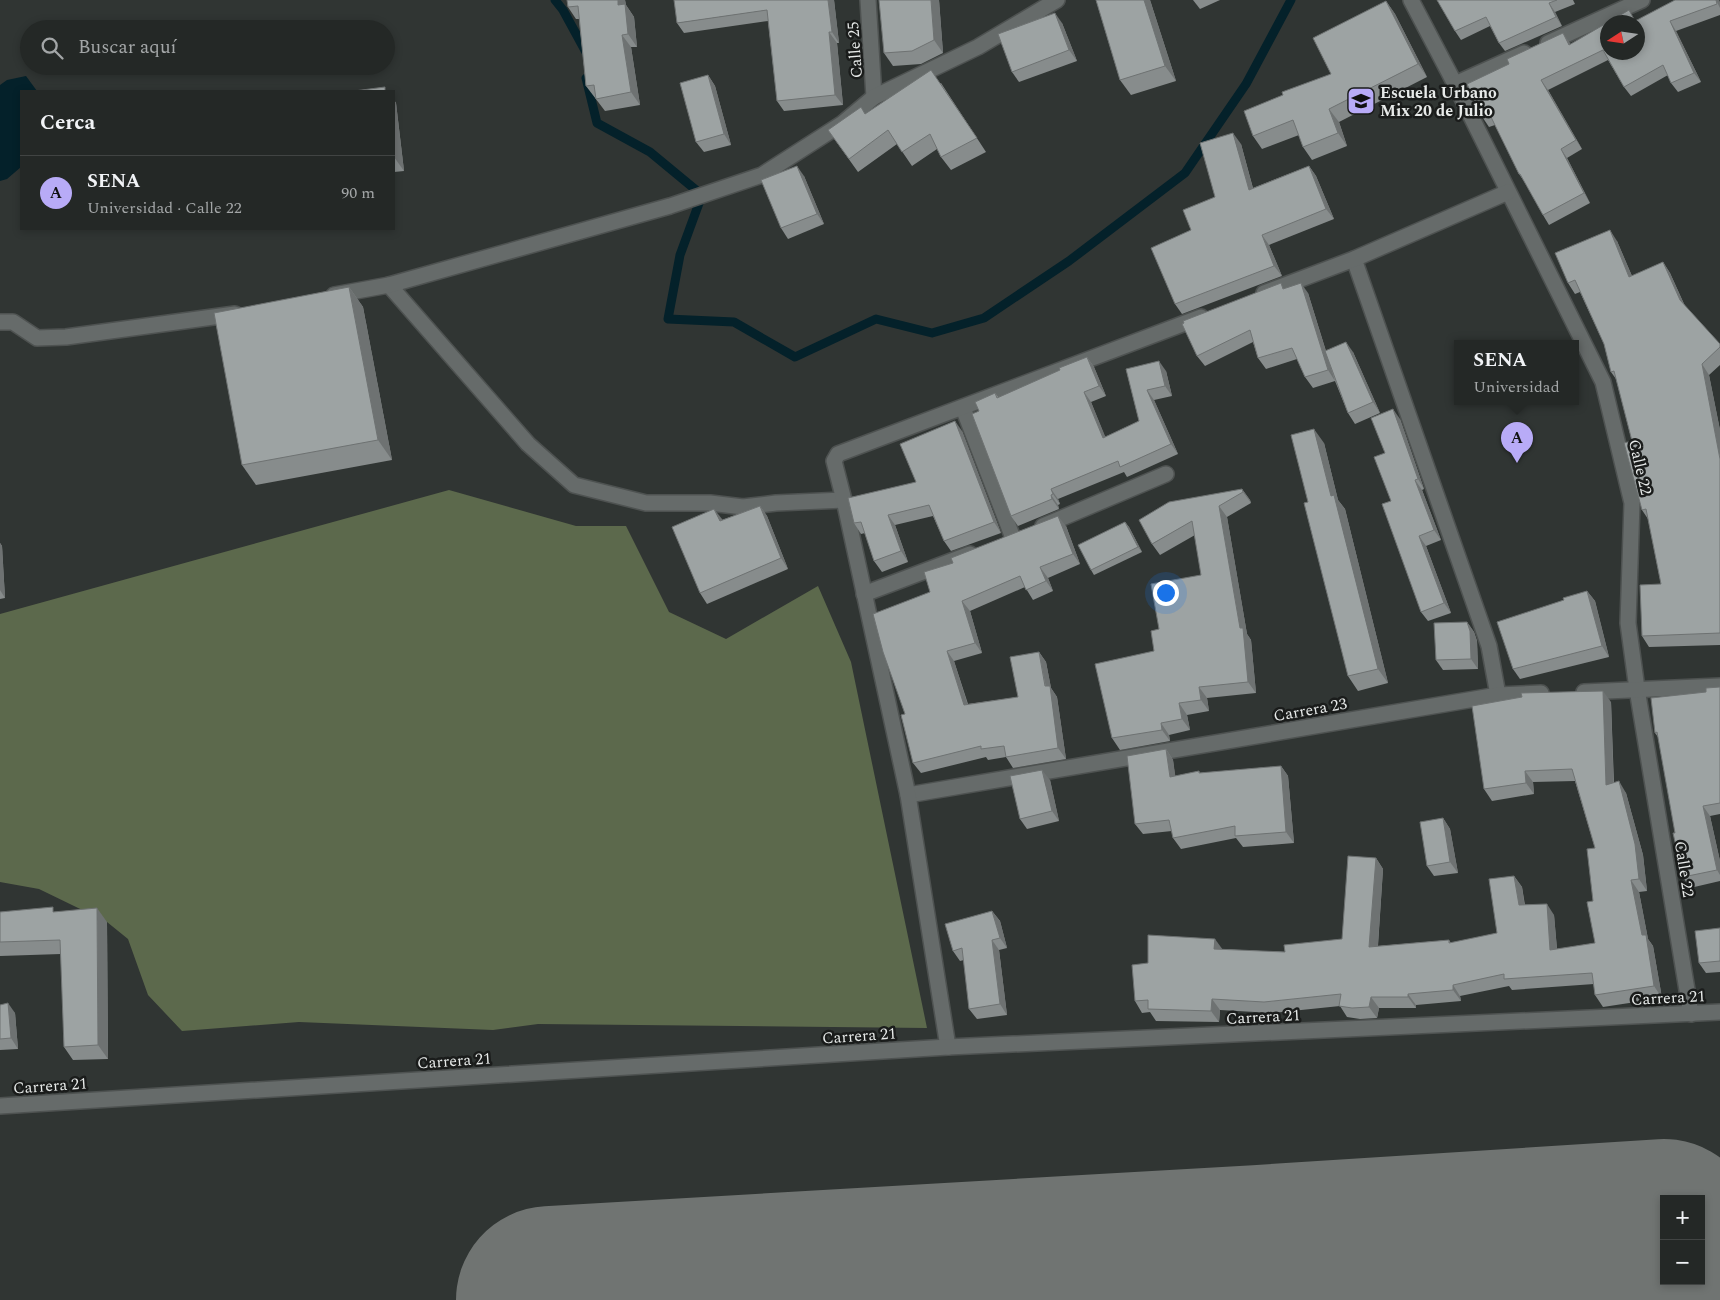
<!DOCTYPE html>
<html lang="es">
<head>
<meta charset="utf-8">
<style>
  body { margin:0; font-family:Spectral,serif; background:#2c302e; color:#f1f3f6 }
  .controls { position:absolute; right:15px; bottom:15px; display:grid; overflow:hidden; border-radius:0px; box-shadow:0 2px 8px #0003 }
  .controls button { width:45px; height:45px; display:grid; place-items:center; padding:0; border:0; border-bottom:1px solid #414443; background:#242826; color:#f1f3f6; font:25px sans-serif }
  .compass { position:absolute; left:1600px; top:15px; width:45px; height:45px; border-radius:50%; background:#242826; box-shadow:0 2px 8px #0003; rotate:258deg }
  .you { position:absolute; left:1165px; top:592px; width:18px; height:18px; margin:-12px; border:4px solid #fff; border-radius:50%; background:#1a73e8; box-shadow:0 0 0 8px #1a73e833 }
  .badge { display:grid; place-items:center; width:32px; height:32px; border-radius:50%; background:#b8abf7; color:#111; font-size:16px; font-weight:700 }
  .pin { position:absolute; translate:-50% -41px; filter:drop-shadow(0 1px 2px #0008) }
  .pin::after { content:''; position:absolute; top:26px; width:18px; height:15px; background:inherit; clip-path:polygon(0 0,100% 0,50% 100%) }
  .popup { position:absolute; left:1454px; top:340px; width:125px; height:65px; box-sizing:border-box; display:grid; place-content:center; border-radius:0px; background:#242826; filter:drop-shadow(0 1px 4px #0005); font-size:16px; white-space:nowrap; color:#a3a6a7 }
  .popup b { font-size:19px; color:#f1f3f6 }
  .popup::after { content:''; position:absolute; left:50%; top:100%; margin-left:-10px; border:10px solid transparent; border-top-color:#242826 }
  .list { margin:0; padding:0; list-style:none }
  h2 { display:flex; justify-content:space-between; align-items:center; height:65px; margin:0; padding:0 20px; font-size:21px }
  h2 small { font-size:16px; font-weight:400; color:#a3a6a7 }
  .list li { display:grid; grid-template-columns:32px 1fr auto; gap:15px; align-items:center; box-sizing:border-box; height:75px; padding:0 20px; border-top:1px solid #414443 }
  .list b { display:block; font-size:19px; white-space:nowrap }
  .list p { margin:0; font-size:16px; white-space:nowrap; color:#a3a6a7 }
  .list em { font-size:16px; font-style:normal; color:#a3a6a7 }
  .icon { flex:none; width:28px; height:28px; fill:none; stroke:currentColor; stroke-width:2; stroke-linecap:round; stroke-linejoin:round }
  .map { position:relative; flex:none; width:1720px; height:1300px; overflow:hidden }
  .search { position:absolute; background:#242826; box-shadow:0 2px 8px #0003; left:20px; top:20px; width:375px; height:55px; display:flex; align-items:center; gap:12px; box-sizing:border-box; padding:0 18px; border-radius:28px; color:#a3a6a7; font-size:19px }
  .panel { position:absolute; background:#242826; box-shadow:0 2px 8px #0003; left:20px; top:90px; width:375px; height:140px; border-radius:0px }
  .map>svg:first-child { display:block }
  .forest { fill:#5c694c }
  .water { fill:#04212a }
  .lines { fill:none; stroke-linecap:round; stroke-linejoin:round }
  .stream { stroke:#04212a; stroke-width:9 }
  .runway { stroke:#707472; stroke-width:188 }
  .minor-casing { stroke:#4e5251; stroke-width:18 }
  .tertiary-casing { stroke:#4e5251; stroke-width:18 }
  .minor { stroke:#666b6a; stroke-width:15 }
  .tertiary { stroke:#666b6a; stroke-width:15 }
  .wall { fill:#878c8c }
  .shaded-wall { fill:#6e7272 }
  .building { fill:#9da3a3; stroke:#6e7272; fill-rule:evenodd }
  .labels { text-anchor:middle; stroke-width:5; stroke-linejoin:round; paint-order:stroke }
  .street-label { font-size:16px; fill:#e7eae9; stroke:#1a1c1b }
  .poi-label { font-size:16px; font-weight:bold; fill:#e7eae9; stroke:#1a1c1b; text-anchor:start }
</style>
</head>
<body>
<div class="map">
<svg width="1720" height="1300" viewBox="0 0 1720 1300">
  <rect width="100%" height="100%" fill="#303533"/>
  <path class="forest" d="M449 490 576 526H626L669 612 726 639 818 586 851 662 927 1028 538 1024 493 1030 299 1022 182 1031 148 995 128 939 107 922 39 889 0 882V614Z"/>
  <path class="water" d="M26 76 37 91H21V167L7 179 0 181V85L7 80Z"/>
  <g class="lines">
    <g class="stream">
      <path d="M555 0 563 10 587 54"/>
      <path d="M586 78 597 123 650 152 702 195 680 255 668 319 734 322 795 357 876 319 932 333 984 318 1069 261 1185 173 1246 84 1291 0"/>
    </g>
    <path class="runway" d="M550 1300 1258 1259 1664 1233"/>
    <defs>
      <g id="minor">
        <path d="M868 0 874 97"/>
        <path d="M1411 0 1455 84 1603 382 1632 503 1628 623 1637 689 1691 1014"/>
        <path d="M1548 43 1642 0"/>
        <path d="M1455 84 1524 53"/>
        <path d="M1354 259 1489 646 1498 695"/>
        <path d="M389 285 528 444 574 485 646 503H710L743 507 776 503 844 500"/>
        <path d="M1264 293 1354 259 1508 192"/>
        <path d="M334 295 389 285 670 206 762 175 843 123 874 97 978 47 1057 0"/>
        <path d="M0 322H13L37 338 66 337 235 314"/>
        <path d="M963 408 1013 538"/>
        <path d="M1043 526 1166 474"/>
        <path d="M864 594 970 554"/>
        <path d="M1584 692 1720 686"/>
        <path d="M908 795 1498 695 1541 693"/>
        <path d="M948 1047 908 795 844 500 834 461 838 454 1201 317"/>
      </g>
      <path id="tertiary" d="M0 1106 948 1047 1720 1012"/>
    </defs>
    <use href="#minor" class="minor-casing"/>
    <use href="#tertiary" class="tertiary-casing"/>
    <use href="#minor" class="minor"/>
    <use href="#tertiary" class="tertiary"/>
  </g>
  <g class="wall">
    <path d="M567 0H625L626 5 634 17 637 47H631L640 105 605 111 586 86 579 19H576L568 7Z"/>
    <path d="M834 0 839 43H837L843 105 784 111 777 101 768 21 684 33 677 23Z"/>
    <path d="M879 0H939L943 53 921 64 893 66 884 53Z"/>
    <path d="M1096 0H1150L1176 81 1131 95 1120 80Z"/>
    <path d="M1193 0H1220L1200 9Z"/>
    <path d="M1437 0H1573L1575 4 1555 12 1562 26 1505 51 1499 43 1490 26 1461 40 1455 31Z"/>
    <path d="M1719 0 1720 3V15L1676 31 1701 82 1678 92 1671 83 1668 75 1631 96 1624 87 1608 60 1548 90 1582 149 1567 158 1590 203 1549 225 1543 215 1526 184 1519 174 1495 125 1489 127 1483 118 1571 44 1636 20Z"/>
    <path d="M1386 1 1395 14 1427 77 1339 122 1347 146 1312 160 1303 147 1299 135 1262 149 1253 136 1283 95 1331 74Z"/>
    <path d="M1062 23 1077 61 1019 82 1012 72Z"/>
    <path d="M708 75 715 86 731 145 704 152 696 142Z"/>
    <path d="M941 83 986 152 951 170 941 157 937 149 912 166 897 144 858 172 828 130 865 114Z"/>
    <path d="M394 100 396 103 404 171 394 172Z"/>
    <path d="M1241 144 1253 188 1309 166 1316 176 1334 219 1269 245 1282 276 1182 314 1175 304 1191 230 1215 197Z"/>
    <path d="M804 176 824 224 788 239 781 228Z"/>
    <path d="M1617 241 1632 276 1663 262 1670 273 1685 306 1720 344V365L1709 375 1720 430V645L1649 647 1642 636 1661 584 1648 519 1642 510 1632 441 1616 379 1611 372 1604 344 1580 292 1575 294 1568 283Z"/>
    <path d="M349 287 363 307 392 460 256 485 242 465Z"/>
    <path d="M1284 288 1308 293 1326 351 1353 352 1380 413 1355 424 1348 413 1335 381 1313 388 1305 377 1297 359 1266 369 1258 358 1253 342 1205 366 1197 356Z"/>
    <path d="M1087 357 1094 367 1106 396 1091 402 1105 437 1139 421 1126 369 1166 371 1172 396 1154 400 1178 454 1127 477 1124 472 1058 499 1060 504 1058 505 1059 509 1018 526 1011 516 979 411 995 393 999 398 1060 370Z"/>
    <path d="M1400 419 1424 489 1422 490 1441 540 1426 546 1451 613 1428 621 1421 612 1391 501 1385 453Z"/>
    <path d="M962 431 1001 533 951 551 944 541 933 516 895 525 908 562 882 572 874 561 865 533 861 534 854 523 916 482Z"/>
    <path d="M1324 443 1338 500 1345 509 1388 683 1358 691 1348 676 1308 502Z"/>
    <path d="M1242 489 1250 500 1251 503 1227 517 1247 634 1251 640 1256 693 1207 698 1209 711 1187 715 1190 730 1169 735 1170 741 1120 750 1112 738 1154 651 1159 629 1201 575 1195 535 1160 555 1152 544Z"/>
    <path d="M760 506 767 516 788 569 707 604 700 593 722 519V520Z"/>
    <path d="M1125 522 1129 527 1142 552 1094 575 1091 570Z"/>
    <path d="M1066 526 1080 564 1048 578 1053 591 1033 600 1025 587 970 611 982 653 954 661 968 704 1018 697 1039 652 1046 662 1051 688 1057 697 1066 759 1013 768 1006 757 988 760 986 757 921 773 913 763 905 714 930 592 953 563Z"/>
    <path d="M0 543 2 546 5 598 0 599Z"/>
    <path d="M1587 591 1595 601 1609 657 1520 679 1513 669Z"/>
    <path d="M1467 622 1474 632 1477 641 1478 669 1443 670 1436 660Z"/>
    <path d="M1720 687V814L1710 816 1720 861V881L1690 888 1683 877 1658 737 1655 733 1706 692Z"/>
    <path d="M1611 702 1614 783 1626 793 1643 855 1647 891 1639 892 1648 939 1653 946 1662 998 1603 1007 1595 995 1594 984 1512 990 1509 986 1460 996 1461 1001 1416 1005V1008H1379L1377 1018 1360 1019 1347 1017 1340 1006 1272 1013 1220 1010 1219 1022 1156 1021 1150 1012 1142 1013 1135 1001 1148 963 1222 949 1285 952 1342 939 1376 858 1383 869 1378 946 1449 940 1451 943 1497 933 1514 876 1522 887 1525 905 1554 915 1557 949 1595 943 1593 901 1595 848 1575 781 1533 782 1534 794 1492 801 1484 789Z"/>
    <path d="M1166 749 1173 760 1175 776 1199 771 1200 773 1281 766 1288 776 1294 843 1243 847 1236 838 1181 849 1173 838 1172 831 1143 834 1135 824Z"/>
    <path d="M1050 780 1059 821 1027 829 1020 819Z"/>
    <path d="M1443 818 1450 829 1458 873 1434 876 1427 866Z"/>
    <path d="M992 911 1000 921 1007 948 999 950 1007 1015 977 1019 969 1009 964 960 960 961 953 951Z"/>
    <path d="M0 912H56L107 922 108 1059 73 1060 64 1047 61 954 0 956Z"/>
    <path d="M1720 928V972L1706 973 1699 963Z"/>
    <path d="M0 1005 15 1013 18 1049 0 1050Z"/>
  </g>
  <g class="shaded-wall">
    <path d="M618 0H625L626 5 634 17 637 47 628 34 618 5Z"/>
    <path d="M828 0H834L839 43 832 32Z"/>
    <path d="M931 0H939L943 53 934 40Z"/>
    <path d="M1144 0H1150L1176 81 1165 66Z"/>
    <path d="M1716 0H1719L1720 3V8Z"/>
    <path d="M1386 1 1395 14 1427 77 1418 64Z"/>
    <path d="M1549 3 1555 12 1562 26 1556 17Z"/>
    <path d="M1055 13 1062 23 1077 61 1069 50Z"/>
    <path d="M1670 21 1676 31 1701 82 1694 73Z"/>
    <path d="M829 32 837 43 843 105 835 95Z"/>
    <path d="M1563 33 1570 43 1575 54 1569 45Z"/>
    <path d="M622 35 631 47 640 105 631 92Z"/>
    <path d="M708 75 715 86 731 145 724 134Z"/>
    <path d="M1541 80 1548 90 1582 149 1576 140Z"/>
    <path d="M394 100 396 103 404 171 394 157Z"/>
    <path d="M1329 109 1339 122 1347 146 1338 133Z"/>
    <path d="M1233 133 1241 144 1256 200 1249 190Z"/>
    <path d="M1561 149 1567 158 1590 203 1584 193Z"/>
    <path d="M797 166 804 176 824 224 817 214Z"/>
    <path d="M1309 166 1316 176 1334 219 1326 209Z"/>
    <path d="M1610 230 1617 241 1637 288 1629 277Z"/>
    <path d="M1262 235 1269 245 1282 276 1274 266Z"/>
    <path d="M1663 262 1670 273 1687 311 1680 300Z"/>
    <path d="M1301 283 1308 293 1335 381 1328 370Z"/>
    <path d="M349 287 363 307 392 460 378 440Z"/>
    <path d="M1346 342 1353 352 1380 413 1373 402Z"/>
    <path d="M1087 357 1094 367 1106 396 1099 386Z"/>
    <path d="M1159 361 1166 371 1172 396 1165 386Z"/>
    <path d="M1702 364 1709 375 1720 430V459Z"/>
    <path d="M1147 390 1154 400 1178 454 1171 444Z"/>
    <path d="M1084 392 1091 402 1110 448 1103 438Z"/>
    <path d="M1393 409 1400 419 1424 489 1418 479Z"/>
    <path d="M955 421 962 431 1001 533 994 522Z"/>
    <path d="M1314 429 1324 443 1338 500 1345 509 1388 683 1378 669 1331 496Z"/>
    <path d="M1415 480 1422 490 1441 540 1434 530Z"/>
    <path d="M1051 489 1058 499 1060 504 1053 494Z"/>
    <path d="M1242 489 1250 500 1251 503 1243 492Z"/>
    <path d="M1051 495 1058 505 1059 509 1052 499Z"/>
    <path d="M760 506 767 516 788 569 781 558Z"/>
    <path d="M1219 506 1227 517 1247 634 1251 640 1256 693 1248 682 1240 628Z"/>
    <path d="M714 509 722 519 727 532 720 521Z"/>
    <path d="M888 515 895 525 908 562 901 551Z"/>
    <path d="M1058 516 1066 526 1080 564 1073 554Z"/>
    <path d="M1125 522 1129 527 1142 552 1138 547Z"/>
    <path d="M1419 536 1426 546 1451 613 1444 603Z"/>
    <path d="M0 543 2 546 5 598 0 590Z"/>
    <path d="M1040 567 1048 578 1053 591 1046 581Z"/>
    <path d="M1587 591 1595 601 1609 657 1602 646Z"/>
    <path d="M962 601 970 611 982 653 975 643Z"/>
    <path d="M1467 622 1474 632 1477 641 1478 669 1471 659Z"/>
    <path d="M947 651 954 661 971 715 964 705Z"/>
    <path d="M1039 652 1046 662 1051 688 1057 697 1066 759 1058 748Z"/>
    <path d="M1199 687 1207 698 1209 711 1201 700Z"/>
    <path d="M1603 691 1611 702 1614 796 1606 785Z"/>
    <path d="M1179 703 1187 715 1190 730 1182 719Z"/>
    <path d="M1161 723 1169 735 1170 741 1162 730Z"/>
    <path d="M1166 749 1173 760 1177 787 1170 777Z"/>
    <path d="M1281 766 1288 776 1294 843 1286 832Z"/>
    <path d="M1042 770 1050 780 1059 821 1052 811Z"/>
    <path d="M1525 771 1533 782 1534 794 1526 783Z"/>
    <path d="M1619 781 1626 793 1643 855 1647 891 1639 879Z"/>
    <path d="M1703 806 1710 816 1720 861V875L1717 870Z"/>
    <path d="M1443 818 1450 829 1458 873 1450 862Z"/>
    <path d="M1376 858 1383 869 1377 958 1369 947Z"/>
    <path d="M1514 876 1522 887 1526 916 1519 905Z"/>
    <path d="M1631 880 1639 892 1648 939 1653 946 1662 998 1654 986 1642 935Z"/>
    <path d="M1547 904 1554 915 1558 961 1550 950Z"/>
    <path d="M97 908 107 922 108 1059 98 1045Z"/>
    <path d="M992 911 1000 921 1007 948 1000 938Z"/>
    <path d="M1215 939 1223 950 1214 949Z"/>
    <path d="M992 940 999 950 1007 1015 1000 1004Z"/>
    <path d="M1453 985 1460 996 1461 1001 1453 990Z"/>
    <path d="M1408 994 1416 1005V1008L1408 997Z"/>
    <path d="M1371 997 1379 1008 1377 1018 1369 1007Z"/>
    <path d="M1212 999 1220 1010 1219 1022 1211 1011Z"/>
    <path d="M8 1003 15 1013 18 1049 11 1038Z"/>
  </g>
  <g class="building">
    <path d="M567 0H618V5L625 4 628 34 622 35 631 92 596 99 594 85 586 86 578 6 568 7Z"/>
    <path d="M674 0H828L832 32H829L835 95 777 101 767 10 677 23Z"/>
    <path d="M879 0H931L934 40 912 51 884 53Z"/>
    <path d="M1096 0H1144L1165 66 1120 80Z"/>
    <path d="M1437 0H1557L1549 3 1556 17 1499 43 1486 17 1455 31Z"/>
    <path d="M1675 0H1716L1717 4 1670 21 1694 73 1671 83 1663 65 1624 87 1603 50 1541 80 1576 140 1561 149 1584 193 1543 215 1520 174H1519L1490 115 1483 118 1467 84 1509 64 1507 59 1563 33 1569 45 1629 10 1635 21ZM1608 22H1638V52H1608Z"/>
    <path d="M1386 1 1418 64 1329 109 1338 133 1303 147 1293 120 1253 136 1244 111 1283 95 1282 92 1331 74 1313 38Z"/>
    <path d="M1055 13 1069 50 1012 72 998 34Z"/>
    <path d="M931 70 977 138 941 157 930 134 902 152 888 130 849 159 828 130 861 107 865 114Z"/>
    <path d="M708 75 724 134 696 142 680 83Z"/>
    <path d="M385 87V91H354Z"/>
    <path d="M1233 133 1249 190 1309 166 1326 209 1262 235 1274 266 1175 304 1151 248 1191 230 1183 210 1215 197 1200 143Z"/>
    <path d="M797 166 817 214 781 228 761 180Z"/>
    <path d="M1610 230 1629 277 1663 262 1680 300 1720 344V347L1702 364 1720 459V633L1642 636 1640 585 1661 584 1646 509 1642 510 1624 443 1632 441 1614 371 1611 372 1604 344 1575 280 1568 283 1555 253Z"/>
    <path d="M1281 283 1283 289 1301 283 1328 370 1305 377 1292 348 1258 358 1250 330 1197 356 1182 324 1184 323 1183 321Z"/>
    <path d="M349 287 378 440 242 465 214 313Z"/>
    <path d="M1346 342 1373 402 1348 413 1325 351Z"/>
    <path d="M1087 357 1099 386 1084 392 1103 438 1139 421 1126 369 1159 361 1165 386 1147 390 1171 444 1120 467 1118 461 1051 489 1053 494 1051 495 1052 499 1011 516 972 414 979 411 975 402 995 393 997 398 1060 370 1059 368Z"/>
    <path d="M1393 409 1418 479 1415 480 1434 530 1419 536 1444 603 1421 612 1382 504 1391 501 1374 457 1385 453 1371 418Z"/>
    <path d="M955 421 994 522 944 541 929 505 888 515 901 551 874 561 861 522 854 523 848 498 916 482 900 444Z"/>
    <path d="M1314 429 1331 496 1334 495 1378 669 1348 676 1304 503 1308 502 1291 435Z"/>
    <path d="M1242 489 1243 492 1219 506 1240 628H1243L1248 682 1199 687 1201 700 1179 703 1182 719 1161 723 1162 730 1112 738 1095 664 1154 651 1151 631 1159 629 1151 584 1201 575 1192 521 1152 544 1139 520 1169 502Z"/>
    <path d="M760 506 781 558 700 593 672 527 714 509 720 521Z"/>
    <path d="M1058 516 1073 554 1040 567 1046 581 1026 590 1020 576 962 601 975 643 947 651 964 705 1018 697 1010 657 1039 652 1045 686H1050L1058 748 1006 757 1004 746 981 749V746L913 763 901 715 905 714 883 652 873 614 930 592 924 572 953 563 951 558Z"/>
    <path d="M1125 522 1138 547 1091 570 1078 545Z"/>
    <path d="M1587 591 1602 646 1513 669 1497 622 1564 600 1563 598Z"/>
    <path d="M1467 622 1470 631 1471 659 1436 660 1434 623Z"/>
    <path d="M1720 687V803L1703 806 1717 870 1683 877 1673 833H1675L1657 732 1655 733 1651 698 1706 692V688Z"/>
    <path d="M1603 691 1606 785 1619 781 1635 844 1639 879 1631 880 1642 935H1646L1654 986 1595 995 1592 973 1504 979V974L1453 985V990L1408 994V997H1371L1369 1007 1352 1008 1339 1006 1341 994 1264 1002 1212 999 1211 1011 1148 1009V1000L1135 1001 1132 965 1148 963V935L1215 939 1214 949 1285 952 1284 945 1342 939 1348 856 1376 858 1369 947 1449 940V943L1497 933 1489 879 1514 876 1519 905 1547 904 1550 950 1595 943 1587 902 1593 901 1587 849 1595 848 1572 769 1525 771 1526 783 1484 789 1472 706 1522 697 1521 693Z"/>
    <path d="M1166 749 1170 777 1199 771V773L1281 766 1286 832 1235 836V826L1173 838 1169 820 1135 824 1127 756Z"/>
    <path d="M1042 770 1052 811 1020 819 1010 776Z"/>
    <path d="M1443 818 1450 862 1427 866 1420 822Z"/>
    <path d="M53 907V912L97 908 98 1045 64 1047 60 940 0 942V912Z"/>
    <path d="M992 911 1000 938 992 940 1000 1004 969 1009 962 948 953 951 945 924Z"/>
    <path d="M1720 928V961L1699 963 1695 931Z"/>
    <path d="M8 1003 11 1038 0 1039V1005Z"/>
  </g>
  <defs>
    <symbol id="school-square" viewBox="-11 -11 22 22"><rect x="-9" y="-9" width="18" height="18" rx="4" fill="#b8abf7" stroke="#1a1c1b"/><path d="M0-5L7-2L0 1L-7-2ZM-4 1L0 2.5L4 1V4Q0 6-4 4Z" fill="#111"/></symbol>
  </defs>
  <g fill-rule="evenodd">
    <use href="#school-square" x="1345" y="85" width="32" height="32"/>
  </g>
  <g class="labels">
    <g class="street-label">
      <text transform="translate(854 50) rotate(-94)" y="6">Calle 25</text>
      <text transform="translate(1641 467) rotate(77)" y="6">Calle 22</text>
      <text transform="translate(1310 709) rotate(-10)" y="6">Carrera 23</text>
      <text transform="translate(1685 869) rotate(81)" y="6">Calle 22</text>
      <text transform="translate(1668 997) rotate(-3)" y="6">Carrera 21</text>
      <text transform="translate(1263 1016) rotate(-3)" y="6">Carrera 21</text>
      <text transform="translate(859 1035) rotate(-4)" y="6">Carrera 21</text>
      <text transform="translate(454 1060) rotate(-4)" y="6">Carrera 21</text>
      <text transform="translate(50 1085) rotate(-4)" y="6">Carrera 21</text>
    </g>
    <g class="poi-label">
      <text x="1380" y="98">Escuela Urbano<tspan x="1380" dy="18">Mix 20 de Julio</tspan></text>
    </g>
  </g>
</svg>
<div class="controls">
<button>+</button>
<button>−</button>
</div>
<svg class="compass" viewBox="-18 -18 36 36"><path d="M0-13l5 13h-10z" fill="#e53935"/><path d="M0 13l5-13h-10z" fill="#a3a6a7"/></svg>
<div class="you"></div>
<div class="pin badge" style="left:1517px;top:463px">A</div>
<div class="popup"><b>SENA</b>Universidad</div>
<div class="search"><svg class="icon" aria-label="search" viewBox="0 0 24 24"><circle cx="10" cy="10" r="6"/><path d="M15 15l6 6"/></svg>Buscar aquí</div>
<section class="panel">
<h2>Cerca<small></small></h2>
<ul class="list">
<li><span class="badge">A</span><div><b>SENA</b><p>Universidad · Calle 22</p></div><em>90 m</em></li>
</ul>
</section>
</div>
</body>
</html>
